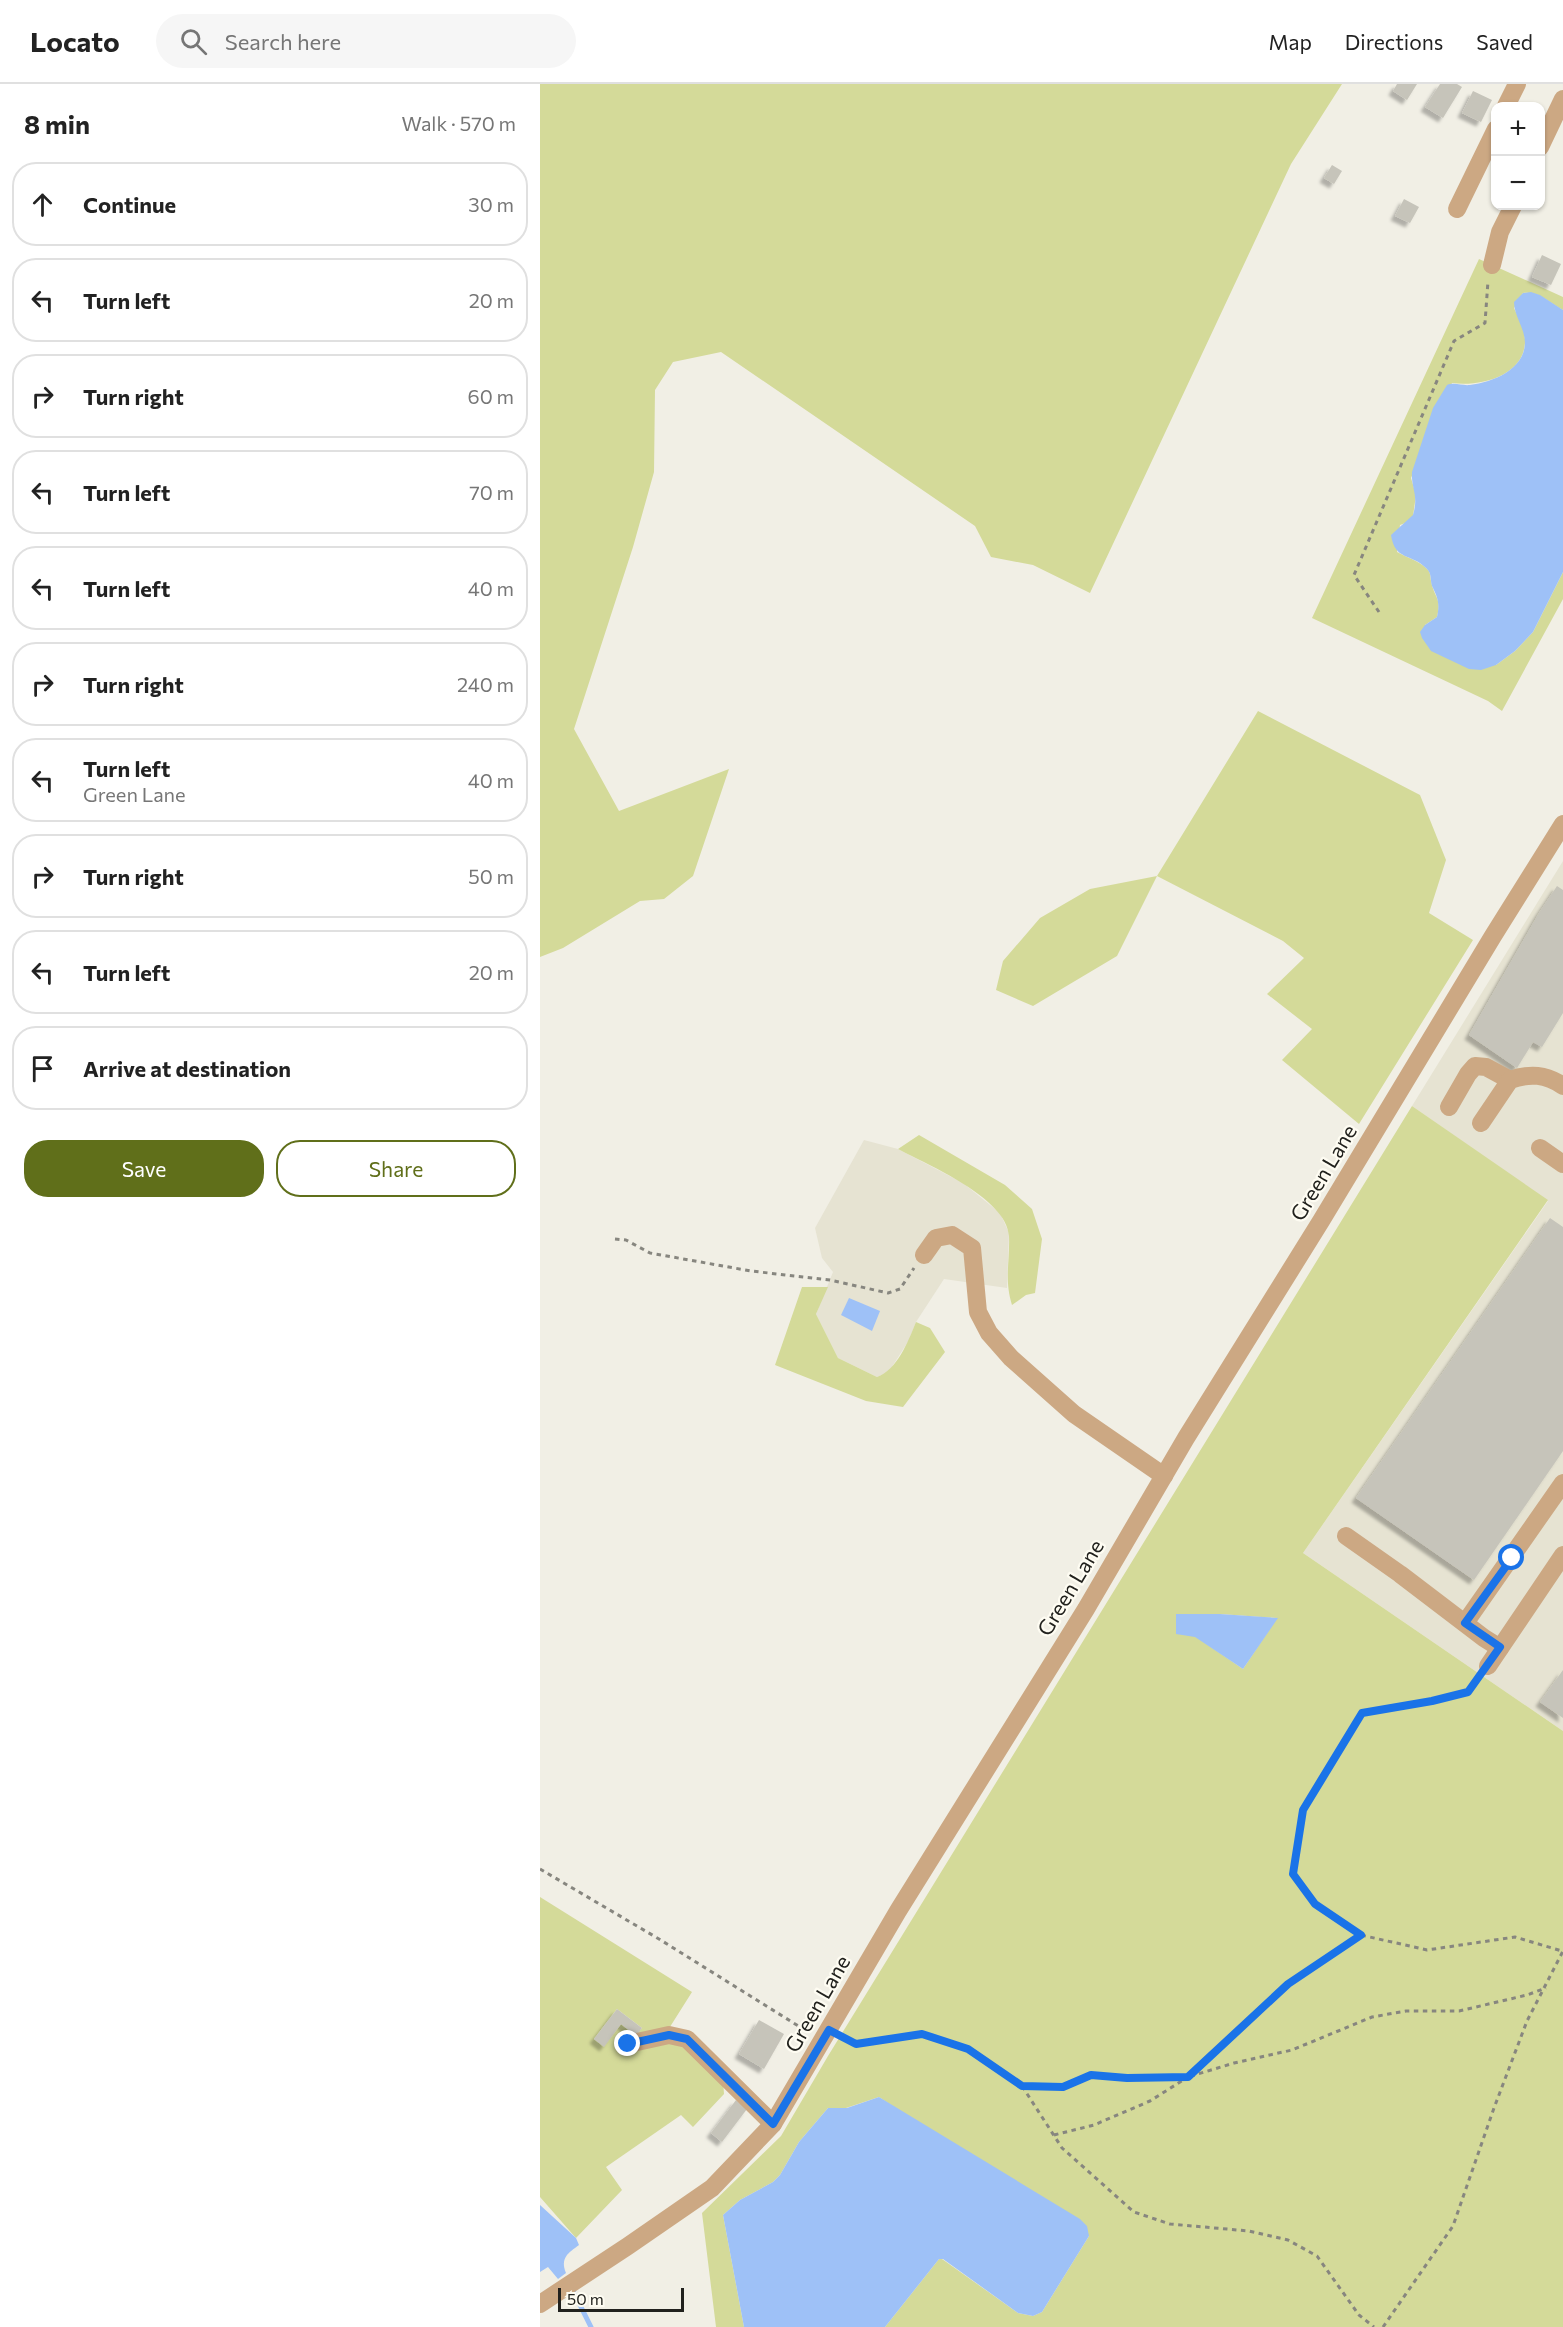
<!DOCTYPE html>
<html lang="en">
<head>
<meta charset="utf-8">
<style>
  body { margin:0; font-family:Commissioner,sans-serif; background:#f6f6f6; color:#222 }
  .controls { position:absolute; right:18px; top:18px; display:grid; overflow:hidden; border-radius:12px; box-shadow:0 2px 4px #0004 }
  .controls button { width:54px; height:54px; display:grid; place-items:center; padding:0; border:0; border-bottom:2px solid #e0e0e0; background:#fff; color:#222; font:30px sans-serif }
  .scale { position:absolute; left:18px; bottom:15px; width:126px; box-sizing:border-box; padding-left:6px; border:3px solid #21211d; border-top:0; font-size:16px; line-height:21px; white-space:nowrap; color:#21211d; -webkit-text-stroke:4px #fefcf2; paint-order:stroke }
  .stop { position:absolute; width:18px; height:18px; margin:-14px; border:4px solid #1a73e8; border-radius:50%; background:#fff }
  .stop.end { background:#1a73e8; border-color:#fff; box-shadow:0 2px 6px #0008 }
  .list { margin:0; padding:0; list-style:none }
  h2 { display:flex; justify-content:space-between; align-items:center; height:78px; margin:0; padding:0 24px; font-size:26px }
  h2 small { font-size:20px; font-weight:400; color:#767676 }
  .list li { display:grid; grid-template-columns:39px 1fr auto; gap:18px; align-items:center; box-sizing:border-box; height:84px; margin:0 12px 12px; padding:0 12px; border:2px solid #e0e0e0; border-radius:24px }
  .list b { display:block; font-size:22px; white-space:nowrap }
  .list p { margin:0; font-size:20px; white-space:nowrap; color:#767676 }
  .list em { font-size:20px; font-style:normal; color:#767676 }
  .actions { display:flex; gap:12px; padding:18px 24px }
  .actions a { flex:1; padding:14px 0; border:2px solid #606f1a; border-radius:24px; text-align:center; font-size:21px; color:#606f1a }
  .actions .main { background:#606f1a; color:#fff }
  .icon { flex:none; width:33px; height:33px; fill:none; stroke:currentColor; stroke-width:2; stroke-linecap:round; stroke-linejoin:round }
  .map { position:relative; flex:none; width:1023px; height:2243px; overflow:hidden }
  header { display:flex; align-items:center; gap:36px; box-sizing:border-box; height:84px; padding:0 30px; background:#fff; border-bottom:2px solid #e0e0e0 }
  header strong { font-size:28px }
  nav { display:flex; gap:33px; margin-inline-start:auto; font-size:21px }
  .search { width:420px; height:54px; background:#f6f6f6; display:flex; align-items:center; gap:15px; box-sizing:border-box; padding:0 21px; border-radius:33px; color:#767676; font-size:22px }
  main { display:flex }
  aside { flex:1; background:#fff }
  .map>svg:first-child { display:block }
  .built { fill:#e6e3d2 }
  .green { fill:#d4da99; fill-rule:evenodd }
  .water { fill:#9ec1f7 }
  .lines { fill:none; stroke-linecap:round; stroke-linejoin:round }
  .stream { stroke:#9ec1f7; stroke-width:5 }
  .building { fill:#c6c4ba; filter:url(#shadow) }
  .path { stroke:#87867f; stroke-width:3; stroke-dasharray:4.5 4.5; stroke-linecap:butt }
  .minor { stroke:#cca883; stroke-width:18 }
  .route { stroke:#1a73e8; stroke-width:8 }
  .labels { text-anchor:middle; stroke-width:4.5; stroke-linejoin:round; paint-order:stroke }
  .street-label { font-size:21px; fill:#21211d; stroke:#fefcf2 }
</style>
</head>
<body>
<header>
<strong>Locato</strong>
<div class="search"><svg class="icon" aria-label="search" viewBox="0 0 24 24"><circle cx="10" cy="10" r="6"/><path d="M15 15l6 6"/></svg>Search here</div>
<nav><a>Map</a><a>Directions</a><a>Saved</a></nav>
</header>
<main>
<aside>
<h2>8 min<small>Walk · 570 m</small></h2>
<ul class="list">
<li><svg class="icon" aria-label="ahead" viewBox="0 0 24 24"><path d="M12 20V5M6 11l6-6 6 6"/></svg><div><b>Continue</b></div><em>30 m</em></li>
<li><svg class="icon" aria-label="left" viewBox="0 0 24 24"><path d="M17 20v-9H6M10 6l-5 5 5 5"/></svg><div><b>Turn left</b></div><em>20 m</em></li>
<li><svg class="icon" aria-label="right" viewBox="0 0 24 24"><path d="M7 20v-9h11M14 6l5 5-5 5"/></svg><div><b>Turn right</b></div><em>60 m</em></li>
<li><svg class="icon" aria-label="left" viewBox="0 0 24 24"><path d="M17 20v-9H6M10 6l-5 5 5 5"/></svg><div><b>Turn left</b></div><em>70 m</em></li>
<li><svg class="icon" aria-label="left" viewBox="0 0 24 24"><path d="M17 20v-9H6M10 6l-5 5 5 5"/></svg><div><b>Turn left</b></div><em>40 m</em></li>
<li><svg class="icon" aria-label="right" viewBox="0 0 24 24"><path d="M7 20v-9h11M14 6l5 5-5 5"/></svg><div><b>Turn right</b></div><em>240 m</em></li>
<li><svg class="icon" aria-label="left" viewBox="0 0 24 24"><path d="M17 20v-9H6M10 6l-5 5 5 5"/></svg><div><b>Turn left</b><p>Green Lane</p></div><em>40 m</em></li>
<li><svg class="icon" aria-label="right" viewBox="0 0 24 24"><path d="M7 20v-9h11M14 6l5 5-5 5"/></svg><div><b>Turn right</b></div><em>50 m</em></li>
<li><svg class="icon" aria-label="left" viewBox="0 0 24 24"><path d="M17 20v-9H6M10 6l-5 5 5 5"/></svg><div><b>Turn left</b></div><em>20 m</em></li>
<li><svg class="icon" aria-label="arrive" viewBox="0 0 24 24"><path d="M6 21V4h12l-3 4 3 4H6"/></svg><div><b>Arrive at destination</b></div></li>
</ul>
<div class="actions"><a class="main">Save</a><a>Share</a></div>
</aside>
<div class="map">
<svg width="1023" height="2243" viewBox="0 0 1023 2243">
  <defs>
    <filter id="shadow"><feDropShadow dx="-4.5" dy="4.5" stdDeviation="1.5" flood-color="#0004"/></filter>
  </defs>
  <rect width="100%" height="100%" fill="#f1efe5"/>
  <g class="built">
    <path d="M1023 777V1647L763 1469 1008 1117 872 1022Z"/>
    <path d="M324 1056 358 1065 423 1099 460 1129 469 1149 467 1204 404 1195 376 1238 369 1256 348 1289 337 1293 298 1274 276 1230 293 1188 282 1174 275 1144Z"/>
  </g>
  <g class="green">
    <path d="M0 0H802L751 80 550 509 493 481 451 473 435 442 181 268 133 278 115 306 114 388 93 463 34 645 79 727 189 685 153 792 124 815 100 817 23 864 0 873Z"/>
    <path d="M939 175 1023 213V226C1009 219 1000 207 983 209L974 224C979 235 986 247 985 259 983 293 938 303 912 299L871 394 876 411 873 432 868 438 860 441 857 468C866 473 879 477 886 484 891 488 890 492 891 497 894 514 902 513 897 533L885 541 956 581 975 567 993 548 1023 488V515L962 627 948 617 772 534Z"/>
    <path d="M718 627 880 711 906 776 889 829 933 856 819 1040 742 976 772 945 727 910 764 874 743 857 617 792 577 872 493 922 456 906 463 877 500 834 550 805 617 792Z"/>
    <path d="M872 1022 1008 1116 763 1469 1023 1647V2243H345L399 2175H402L478 2229 493 2232 502 2228 549 2152 339 2013 306 2024H288L259 2058 240 2091 233 2098 200 2116 183 2131 204 2243H176L162 2129 241 2052 288 1972ZM636 1530H680L737 1534 703 1585 655 1552Z"/>
    <path d="M379 1051 465 1101 492 1125 502 1155 495 1209 486 1211 472 1221C464 1195 470 1178 469 1152 467 1114 388 1081 358 1065Z"/>
    <path d="M262 1203H288L276 1230 298 1274 337 1293C357 1286 368 1258 376 1238L390 1244 405 1268 363 1323 326 1317 235 1281Z"/>
    <path d="M0 1813 152 1908 128 1946 183 1996 184 2010 153 2043 141 2031 66 2083 82 2106 36 2154 0 2113ZM77 1925 102 1944 96 1951 81 1940 64 1962 54 1955Z"/>
  </g>
  <g class="water">
    <path d="M991 208 1000 211 1023 226V488L993 548 975 567 956 581 941 586 929 585 891 567 882 554 880 548 885 541 897 533C900 520 898 514 892 502 890 495 892 489 886 484 871 469 855 477 851 451L873 431C879 411 871 405 872 388L893 324 907 301C915 298 922 302 930 301 953 298 984 286 985 259 985 244 974 232 974 218L983 209Z"/>
    <path d="M309 1214 340 1227 332 1247 301 1231Z"/>
    <path d="M636 1530H680L738 1534 703 1585 655 1553 636 1550Z"/>
    <path d="M339 2013 540 2135 547 2142 549 2152 502 2228 493 2232 478 2229 403 2175H399L345 2243H204L183 2131 200 2116 233 2098 240 2091 259 2058 288 2024H307Z"/>
    <path d="M0 2121 36 2154 39 2161C28 2169 20 2174 26 2189L18 2195 8 2183 0 2188Z"/>
  </g>
  <g class="lines">
    <path class="stream" d="M33 2207 51 2243"/>
  </g>
  <g class="building">
    <path d="M857 0H877L867 16 853 7Z"/>
    <path d="M900 0H917L922 3 903 34 885 23Z"/>
    <path d="M933 7 952 16 941 38 922 29Z"/>
    <path d="M792 81 802 87 794 100 784 94Z"/>
    <path d="M864 115 879 123 870 139 855 132Z"/>
    <path d="M1002 171 1021 180 1011 201 992 193Z"/>
    <path d="M1017 802 1023 806V929L1002 963 993 958 977 984 929 951 999 829Z"/>
    <path d="M1010 1134 1023 1143V1367L934 1496 816 1414Z"/>
    <path d="M1023 1586V1634L1000 1618Z"/>
    <path d="M77 1925 102 1944 96 1952 81 1940 64 1963 54 1955Z"/>
    <path d="M219 1936 244 1950 224 1985 199 1970Z"/>
    <path d="M196 2016 207 2025 182 2058 171 2049Z"/>
  </g>
  <g class="lines">
    <g class="path">
      <path d="M839 528 814 491 914 257 945 239 948 197"/>
      <path d="M75 1155 86 1156 110 1169 211 1187 290 1196 348 1209 360 1205 374 1184"/>
      <path d="M938 1595 928 1608 893 1617 822 1629 763 1726 753 1790 775 1820 821 1851 887 1866 975 1853 1022 1867"/>
      <path d="M0 1785 119 1855 268 1948"/>
      <path d="M301 1953 316 1961 382 1950 428 1965 482 2002 522 2064 594 2128 630 2140 709 2147 748 2156 777 2172 819 2231 834 2243"/>
      <path d="M482 2002 523 2003 551 1991 587 1994 648 1993 694 1979 752 1966 832 1933 866 1927H919L987 1911 1006 1904"/>
      <path d="M514 2051 554 2041 610 2017 648 1993 748 1900 821 1851"/>
      <path d="M843 2243 913 2142 954 2024 987 1937 1023 1867"/>
    </g>
    <g class="minor">
      <path d="M966 22 977 0"/>
      <path d="M1000 63 1023 15"/>
      <path d="M917 125 956 45"/>
      <path d="M952 181 960 148 973 122"/>
      <path d="M909 1023 928 990 935 982 946 983 970 996"/>
      <path d="M941 1039 970 996C990 989 1006 990 1023 1002"/>
      <path d="M1000 1064 1023 1080"/>
      <path d="M384 1171 396 1154 412 1151 432 1164 438 1228 449 1249 471 1274 534 1330 624 1392"/>
      <path d="M806 1452 860 1490 944 1554 960 1564"/>
      <path d="M925 1539 1023 1399"/>
      <path d="M948 1582 1023 1471"/>
      <path d="M88 1960 129 1951 147 1955 233 2040"/>
      <path d="M0 2220 88 2162 172 2104 233 2040 358 1827 546 1525 646 1354 781 1137 953 852 1023 740"/>
    </g>
  </g>
  <g class="lines">
    <path class="route" d="M88 1960 129 1951 147 1955 233 2040 289 1946 316 1960 382 1950 428 1965 482 2002 523 2003 551 1991 587 1994 648 1993 748 1900 821 1851 775 1820 753 1790 763 1726 822 1629 892 1617 928 1608 960 1563 925 1539 972 1474"/>
  </g>
  <g class="labels">
    <g class="street-label">
      <text transform="translate(784 1089) rotate(-59)" y="7">Green Lane</text>
      <text transform="translate(531 1504) rotate(-59)" y="7">Green Lane</text>
      <text transform="translate(278 1920) rotate(-60)" y="7">Green Lane</text>
    </g>
  </g>
</svg>
<div class="controls">
<button>+</button>
<button>−</button>
</div>
<div class="scale">50 m</div>
<div class="stop" style="left:972px;top:1474px"></div>
<div class="stop end" style="left:88px;top:1960px"></div>
</div>
</main>
</body>
</html>
